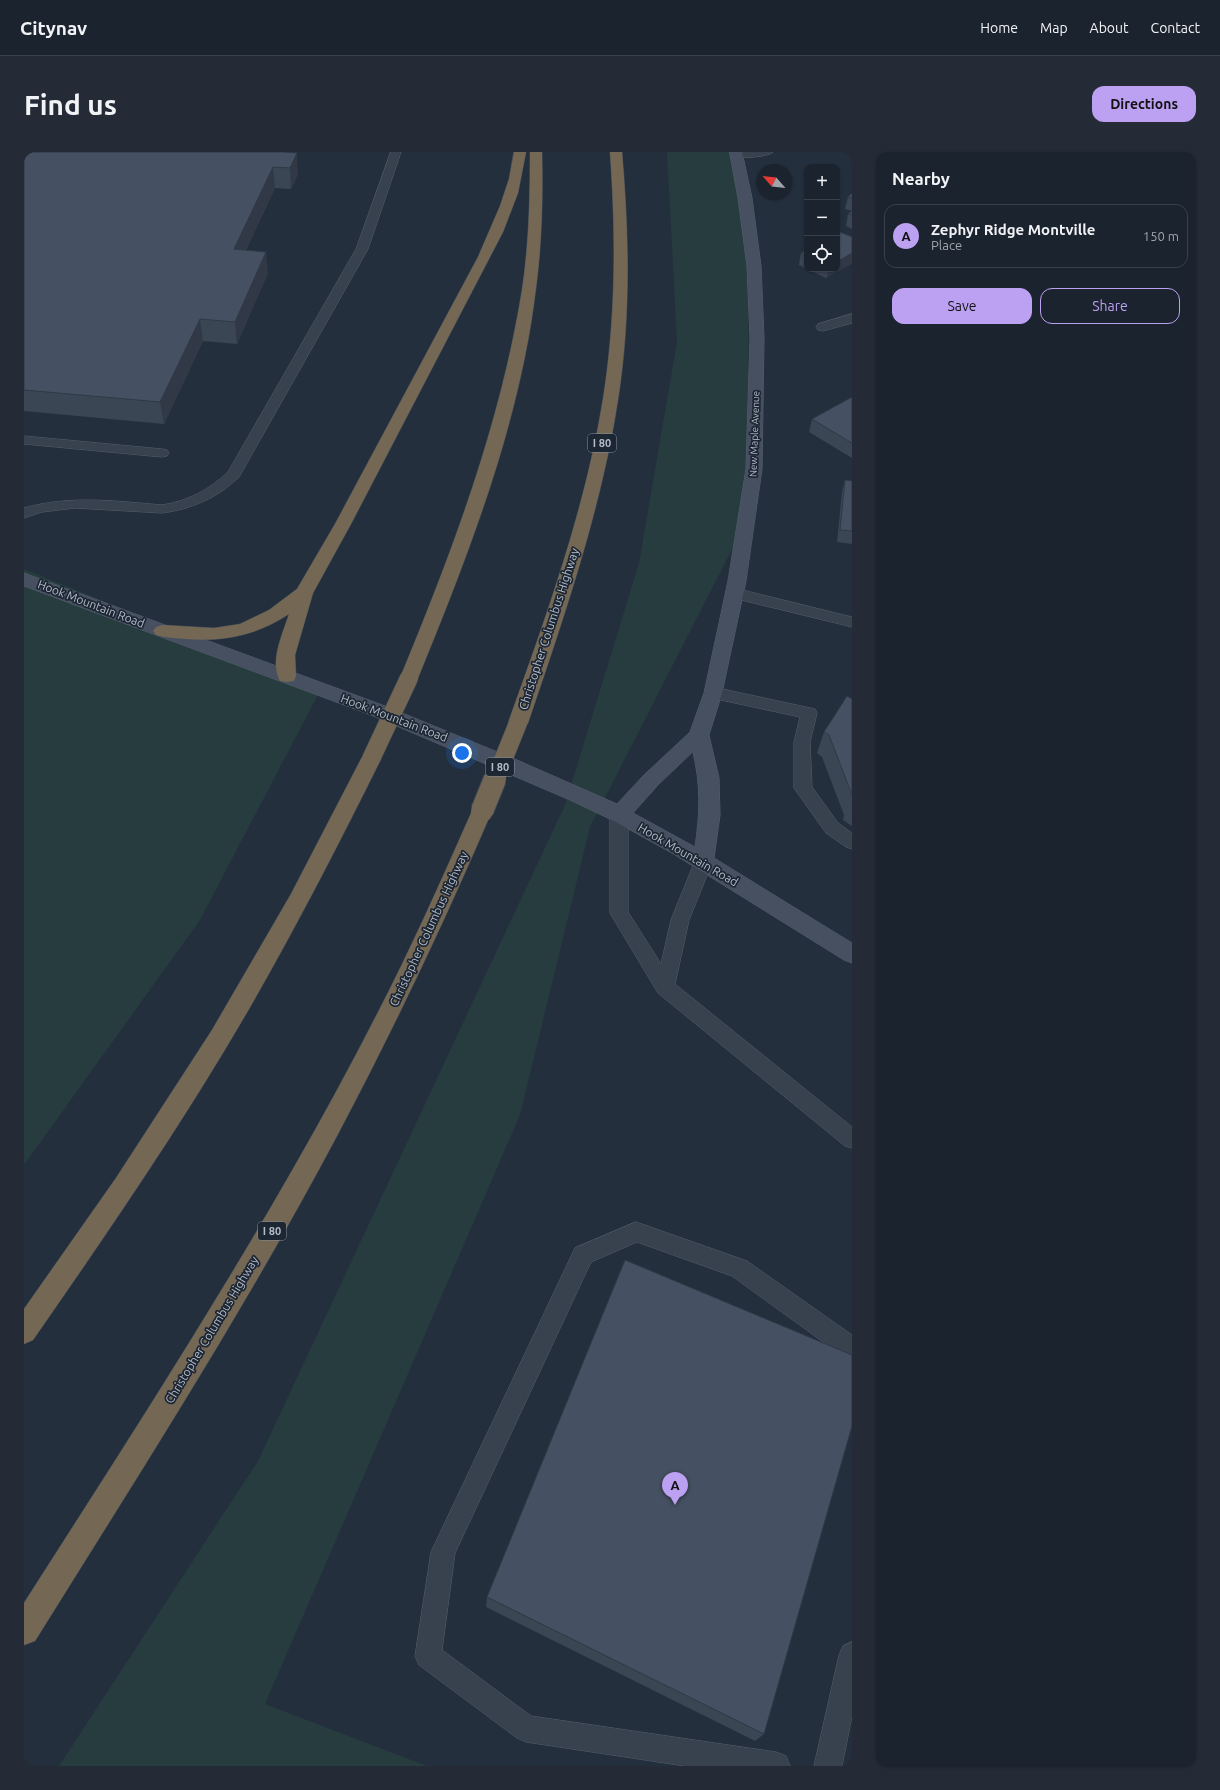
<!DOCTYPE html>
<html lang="en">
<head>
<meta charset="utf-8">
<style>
  body { margin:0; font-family:Ubuntu,sans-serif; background:#242b36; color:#f1f3f6 }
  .controls { position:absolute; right:12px; top:12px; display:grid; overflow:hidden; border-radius:8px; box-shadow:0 1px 3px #0004 }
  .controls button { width:36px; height:36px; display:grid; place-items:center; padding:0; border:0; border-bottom:1px solid #39404a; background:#1b232e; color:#f1f3f6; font:20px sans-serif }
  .compass { position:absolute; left:732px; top:12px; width:36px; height:36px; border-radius:50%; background:#1b232e; box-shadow:0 1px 3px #0004; rotate:298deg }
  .you { position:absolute; left:438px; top:601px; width:14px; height:14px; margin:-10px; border:3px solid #fff; border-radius:50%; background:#1a73e8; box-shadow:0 0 0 6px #1a73e833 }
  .badge { display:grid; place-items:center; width:26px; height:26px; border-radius:50%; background:#bca0f2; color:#111; font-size:13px; font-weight:700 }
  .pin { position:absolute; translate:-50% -33px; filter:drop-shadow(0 1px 2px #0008) }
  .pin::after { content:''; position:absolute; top:21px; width:14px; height:12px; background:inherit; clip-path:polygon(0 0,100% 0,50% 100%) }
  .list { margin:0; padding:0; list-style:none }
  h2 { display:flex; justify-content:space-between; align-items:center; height:52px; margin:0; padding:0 16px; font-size:17px }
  h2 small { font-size:13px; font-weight:400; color:#a0a4aa }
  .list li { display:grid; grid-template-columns:26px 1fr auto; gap:12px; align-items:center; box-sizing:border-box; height:64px; margin:0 8px 8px; padding:0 8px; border:1px solid #39404a; border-radius:12px }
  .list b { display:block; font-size:15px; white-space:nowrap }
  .list p { margin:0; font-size:13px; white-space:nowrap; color:#a0a4aa }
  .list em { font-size:13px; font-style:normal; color:#a0a4aa }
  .actions { display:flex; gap:8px; padding:12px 16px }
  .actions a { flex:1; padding:9px 0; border:1px solid #bca0f2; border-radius:12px; text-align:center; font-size:14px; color:#bca0f2 }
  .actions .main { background:#bca0f2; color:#111 }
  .icon { flex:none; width:22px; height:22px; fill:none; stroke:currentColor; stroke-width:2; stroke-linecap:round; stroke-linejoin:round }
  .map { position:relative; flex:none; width:828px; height:1614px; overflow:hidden; border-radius:12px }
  header { display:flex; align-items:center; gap:24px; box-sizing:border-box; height:56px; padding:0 20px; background:#1b232e; border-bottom:1px solid #39404a }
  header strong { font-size:19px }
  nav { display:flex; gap:22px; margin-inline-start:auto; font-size:14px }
  .intro { display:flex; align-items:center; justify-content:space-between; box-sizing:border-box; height:96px; padding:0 24px }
  h1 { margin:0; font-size:28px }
  .button { padding:10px 18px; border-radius:12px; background:#bca0f2; color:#111; font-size:14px; font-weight:700 }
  main { display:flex; gap:24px; padding:0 24px }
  aside { flex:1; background:#1b232e; border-radius:12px; box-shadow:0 1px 3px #0004 }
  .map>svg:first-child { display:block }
  .green { fill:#263c3f }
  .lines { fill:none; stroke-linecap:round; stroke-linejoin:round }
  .lane-casing { stroke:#565f6c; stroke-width:1 }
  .street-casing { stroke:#565f6c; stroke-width:1 }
  .secondary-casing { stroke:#565f6c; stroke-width:1 }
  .highway-casing { stroke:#434c59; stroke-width:1 }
  .lane { fill:#38414e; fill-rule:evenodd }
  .street { fill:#38414e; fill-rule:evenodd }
  .secondary { fill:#465061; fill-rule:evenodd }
  .highway { fill:#746855; fill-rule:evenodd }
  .highway-bridge-far1-casing { stroke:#434c59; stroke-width:19; stroke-linecap:butt }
  .highway-bridge-casing { stroke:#434c59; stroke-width:24; stroke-linecap:butt }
  .highway-bridge-far1 { stroke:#746855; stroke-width:18 }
  .highway-bridge { stroke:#746855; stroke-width:22 }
  .wall { fill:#3b4654 }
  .shaded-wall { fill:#303945 }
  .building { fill:#455162; stroke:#303945 }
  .labels { text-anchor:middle; stroke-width:3.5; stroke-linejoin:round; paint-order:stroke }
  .far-street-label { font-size:10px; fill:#b4bcc9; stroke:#1d2633 }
  .shield { fill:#1d2633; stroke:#878f9c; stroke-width:1 }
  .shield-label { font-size:11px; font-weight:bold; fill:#b4bcc9 }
  .street-label { font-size:12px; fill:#b4bcc9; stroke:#1d2633 }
</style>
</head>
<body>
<header>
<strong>Citynav</strong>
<nav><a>Home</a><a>Map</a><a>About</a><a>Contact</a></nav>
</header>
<div class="intro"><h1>Find us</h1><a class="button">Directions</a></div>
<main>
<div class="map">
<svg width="828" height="1614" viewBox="0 0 828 1614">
  <rect width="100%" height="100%" fill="#242f3e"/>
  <g class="green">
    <path d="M643 0H707L724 50 725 364 566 675 496 963 241 1552 403 1614H35L234 1309 541 653 615 411 653 190Z"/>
    <path d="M0 417 297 537 176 768 0 1013Z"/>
  </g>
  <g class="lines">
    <defs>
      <g id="lane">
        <path d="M367 0H377L344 97 215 325C193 346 168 357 138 361L51 356 18 360 0 366V356C46 343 91 349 138 353 164 349 185 338 204 320L332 97Z"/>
        <path d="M711 0H749C745 5 711 8 707 3Z"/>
        <path d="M0 284 138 297 143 298 145 301 143 304 138 305 0 292Z"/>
        <path d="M710 436 828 465V475L705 445 702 441 705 437Z"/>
        <path d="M689 535 791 557 793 561 786 590 788 635 814 671 828 681V697L822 695 802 681 770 636V590L776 565 683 545 681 541 683 537Z"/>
        <path d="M595 656 601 658 604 663V760L637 812 647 768 670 711 673 706 679 704 685 706 688 711 665 768 651 832 828 975V996L821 994 634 841 586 761V663L589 658Z"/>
        <path d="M612 1070 723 1109 828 1183V1208L820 1205 708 1124 613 1090 567 1110 431 1401 418 1498 507 1564 752 1600 762 1604 766 1614H661L502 1590 493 1586 395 1513 391 1504 407 1400 551 1096Z"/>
        <path d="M828 1490V1564L818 1614H790L815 1503 819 1494Z"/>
      </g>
      <path id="street" d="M828 162V171L799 179 794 178 792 175 794 172Z"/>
      <path id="secondary" d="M706 0H718L728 46 737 114 740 186 738 317 722 429 698 541 685 583 695 626 696 663 690 706 828 791V811L820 808 648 701 590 669 546 648 347 563 0 434V421L361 554 493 608 593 652 620 623 666 580 680 541 704 429 722 317 726 186 723 114 714 46ZM669 600C677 634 676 661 671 695L609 661 634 633Z"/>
      <g id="highway">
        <path d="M490 0H502L494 41 479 80 327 372 289 441 271 503 272 524 270 529 263 530 256 529C245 510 259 481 265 462 233 483 200 490 162 487 152 486 141 486 132 483L129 479 132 475 138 473 190 476 216 472 245 458 273 437 311 372 454 105 476 54 485 27Z"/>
        <path d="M506 0H518C519 46 518 90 512 136 496 271 445 401 394 526L392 531 385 532 378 531 376 526C428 400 476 274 498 138 505 92 506 46 506 0Z"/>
        <path d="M586 0H598C605 83 607 165 594 248 577 358 540 465 504 571L501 576 494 578 487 576 484 571C522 465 561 358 579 247 592 165 592 83 586 0Z"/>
        <path d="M347 600 354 602 357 607C315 692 272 775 225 857 159 971 84 1080 9 1188L0 1192V1157L92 1026 188 878 267 742 337 607 340 602Z"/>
        <path d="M458 651 465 654 468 659C421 769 370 876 314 982 222 1156 115 1322 11 1489L0 1493V1451C122 1260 247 1069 351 866 386 799 417 729 448 659L451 654Z"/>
      </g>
    </defs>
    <use href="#lane" class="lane-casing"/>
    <use href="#street" class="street-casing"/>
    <use href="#secondary" class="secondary-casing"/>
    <use href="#highway" class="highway-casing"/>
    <use href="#lane" class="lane"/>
    <use href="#street" class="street"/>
    <use href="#secondary" class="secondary"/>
    <use href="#highway" class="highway"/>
    <defs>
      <g id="highway-bridge-far1">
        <path d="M347 607 385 526"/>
        <path d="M471 628 494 571"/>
      </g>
      <path id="highway-bridge" d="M458 659 471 627"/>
    </defs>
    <use href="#highway-bridge-far1" class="highway-bridge-far1-casing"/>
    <use href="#highway-bridge" class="highway-bridge-casing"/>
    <use href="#highway-bridge-far1" class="highway-bridge-far1"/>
    <use href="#highway-bridge" class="highway-bridge"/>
  </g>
  <g class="wall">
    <path d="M2 0H268L274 22 267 37 251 36 222 98 244 121 213 192 179 189 140 272 0 259V3Z"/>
    <path d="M828 41V59L821 57 824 45Z"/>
    <path d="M828 59V77L822 74 824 62Z"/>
    <path d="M783 98V117H813L802 126 775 113 777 101Z"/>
    <path d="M828 245V306L785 280 788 267Z"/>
    <path d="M821 328 828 329V392L813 390 818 340Z"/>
    <path d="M828 547V674L819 668 820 663 798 605 793 601 800 580Z"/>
    <path d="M463 1445 740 1582 731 1589 462 1455Z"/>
  </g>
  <g class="shaded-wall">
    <path d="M273 1 274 22 267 37 266 16Z"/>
    <path d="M249 15 251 36 212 118 210 97Z"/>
    <path d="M242 100 244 121 213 192 211 170Z"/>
    <path d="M828 101V112L802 126 805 117H813V110Z"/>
    <path d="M176 167 179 189 140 272 136 250Z"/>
  </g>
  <g class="building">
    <path d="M2 0H259L273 1 266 16 249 15 210 97 242 100 211 170 176 167 136 250 0 238V3Z"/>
    <path d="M828 41V46L824 45Z"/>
    <path d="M828 59V63L824 62Z"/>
    <path d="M816 80 828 85V101L813 110V81Z"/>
    <path d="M783 98V104L777 101Z"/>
    <path d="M828 245V291L788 267Z"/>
    <path d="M821 328 828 329V379L816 378Z"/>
    <path d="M823 544 828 547V643L805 583 800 580Z"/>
    <path d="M601 1108 828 1203V1274L740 1582 463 1445Z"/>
  </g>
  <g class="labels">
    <g class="far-street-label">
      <text transform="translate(730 282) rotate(-88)" y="4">New Maple Avenue</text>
    </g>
    <g class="shield">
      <rect x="564" y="282" width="28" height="18" rx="3"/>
      <rect x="462" y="606" width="28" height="18" rx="3"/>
      <rect x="234" y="1070" width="28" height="18" rx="3"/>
    </g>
    <g class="shield-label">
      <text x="578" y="295">I 80</text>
      <text x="476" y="619">I 80</text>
      <text x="248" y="1083">I 80</text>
    </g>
    <g class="street-label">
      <text transform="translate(67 452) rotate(21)" y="4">Hook Mountain Road</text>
      <text transform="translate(525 477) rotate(-72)" y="4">Christopher Columbus Highway</text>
      <text transform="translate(370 566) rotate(21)" y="4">Hook Mountain Road</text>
      <text transform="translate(664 703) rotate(30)" y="4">Hook Mountain Road</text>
      <text transform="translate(405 777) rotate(-65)" y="4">Christopher Columbus Highway</text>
      <text transform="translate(188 1178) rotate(-59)" y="4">Christopher Columbus Highway</text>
    </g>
  </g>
</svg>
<div class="controls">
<button>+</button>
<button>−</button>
<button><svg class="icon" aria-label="locate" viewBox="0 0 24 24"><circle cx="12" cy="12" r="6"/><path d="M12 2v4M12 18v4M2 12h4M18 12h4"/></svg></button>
</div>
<svg class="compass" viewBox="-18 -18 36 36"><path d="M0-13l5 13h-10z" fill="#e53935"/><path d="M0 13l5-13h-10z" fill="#a0a4aa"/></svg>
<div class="you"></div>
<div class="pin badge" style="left:651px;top:1353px">A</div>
</div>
<aside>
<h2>Nearby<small></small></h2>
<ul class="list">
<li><span class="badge">A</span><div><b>Zephyr Ridge Montville</b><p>Place</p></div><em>150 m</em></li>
</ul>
<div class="actions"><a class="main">Save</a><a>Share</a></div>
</aside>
</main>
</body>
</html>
